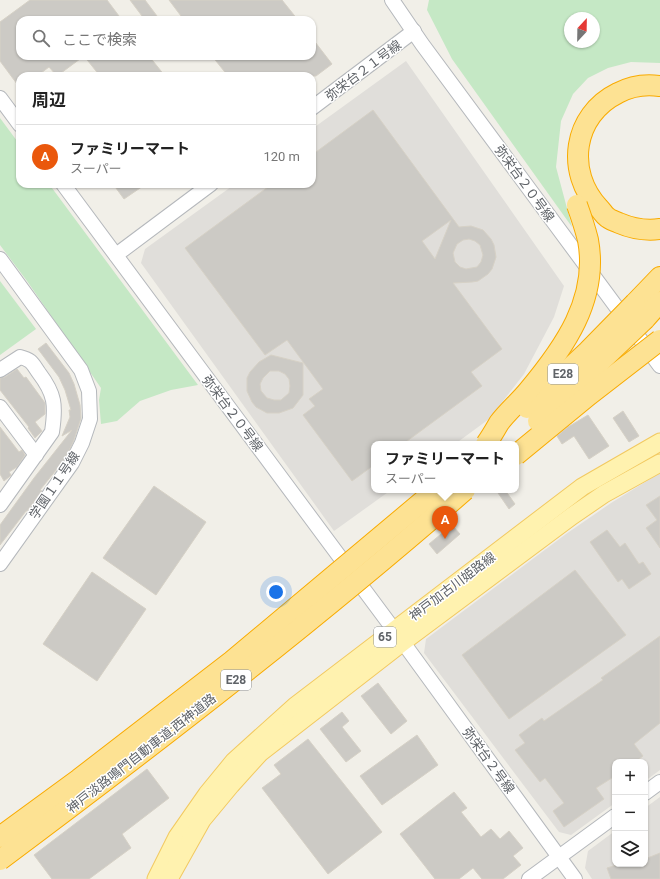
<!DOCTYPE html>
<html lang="ja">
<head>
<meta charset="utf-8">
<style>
  body { margin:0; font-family:Roboto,"Noto Sans JP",sans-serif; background:#f2f2f2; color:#222 }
  .controls { position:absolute; right:12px; bottom:12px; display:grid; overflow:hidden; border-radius:8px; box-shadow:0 1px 3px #0004 }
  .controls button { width:36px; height:36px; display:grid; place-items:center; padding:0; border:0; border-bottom:1px solid #e0e0e0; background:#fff; color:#222; font:20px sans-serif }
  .compass { position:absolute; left:564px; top:12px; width:36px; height:36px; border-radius:50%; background:#fff; box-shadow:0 1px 3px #0004; rotate:22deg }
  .you { position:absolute; left:276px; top:592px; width:14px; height:14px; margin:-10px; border:3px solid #fff; border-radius:50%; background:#1a73e8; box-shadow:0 0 0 6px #1a73e833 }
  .badge { display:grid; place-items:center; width:26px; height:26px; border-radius:50%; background:#ea580c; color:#fff; font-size:13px; font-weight:700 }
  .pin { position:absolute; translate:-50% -33px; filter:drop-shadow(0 1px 2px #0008) }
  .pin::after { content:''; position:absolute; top:21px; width:14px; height:12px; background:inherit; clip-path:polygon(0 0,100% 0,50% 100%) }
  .popup { position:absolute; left:371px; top:441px; width:148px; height:52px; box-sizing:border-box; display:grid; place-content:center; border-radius:8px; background:#fff; filter:drop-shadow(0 1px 3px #0005); font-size:13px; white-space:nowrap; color:#767676 }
  .popup b { font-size:15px; color:#222 }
  .popup::after { content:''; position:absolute; left:50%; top:100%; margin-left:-8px; border:8px solid transparent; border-top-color:#fff }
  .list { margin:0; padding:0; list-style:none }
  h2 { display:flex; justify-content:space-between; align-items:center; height:52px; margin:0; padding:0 16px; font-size:17px }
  h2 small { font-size:13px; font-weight:400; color:#767676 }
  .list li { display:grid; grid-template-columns:26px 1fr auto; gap:12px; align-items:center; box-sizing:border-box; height:64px; padding:0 16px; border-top:1px solid #e0e0e0 }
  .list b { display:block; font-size:15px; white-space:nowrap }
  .list p { margin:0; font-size:13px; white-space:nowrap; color:#767676 }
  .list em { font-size:13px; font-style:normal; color:#767676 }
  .icon { flex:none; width:22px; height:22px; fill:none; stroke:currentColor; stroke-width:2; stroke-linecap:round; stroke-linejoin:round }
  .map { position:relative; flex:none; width:660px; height:879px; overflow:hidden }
  .search { position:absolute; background:#fff; box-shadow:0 1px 3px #0004; left:16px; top:16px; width:300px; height:44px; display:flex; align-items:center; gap:10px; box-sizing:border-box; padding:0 14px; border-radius:12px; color:#767676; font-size:15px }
  .panel { position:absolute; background:#fff; box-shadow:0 1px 3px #0004; left:16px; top:72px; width:300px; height:116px; border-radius:12px }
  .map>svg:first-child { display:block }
  .industrial { fill:#e0deda }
  .green { fill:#c5e8c5; fill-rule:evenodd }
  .building { fill:#cccac5; stroke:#d6d1c6; fill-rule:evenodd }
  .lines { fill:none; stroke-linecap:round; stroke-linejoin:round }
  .minor-casing { stroke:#b5b8bc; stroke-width:16 }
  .major-casing { stroke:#f2c960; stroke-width:19 }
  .highway-casing { stroke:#f9ab00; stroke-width:22 }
  .minor { stroke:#fff; stroke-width:14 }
  .major { stroke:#fff2af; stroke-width:17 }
  .highway { stroke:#fde293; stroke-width:20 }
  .highway-bridge-casing { stroke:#f9ab00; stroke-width:22; stroke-linecap:butt }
  .highway-bridge { stroke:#fde293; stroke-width:20 }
  .labels { text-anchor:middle; stroke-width:3; stroke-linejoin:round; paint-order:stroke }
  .shield { fill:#fff; stroke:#8f9295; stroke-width:1 }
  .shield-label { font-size:12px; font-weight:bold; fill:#5f6368 }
  .street-label { font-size:13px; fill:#5f6368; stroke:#fff }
</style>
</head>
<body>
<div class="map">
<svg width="660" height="879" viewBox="0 0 660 879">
  <rect width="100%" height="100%" fill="#f1efe8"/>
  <g class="industrial">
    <path d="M406 61 564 286 554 317 524 374 489 419 455 444H374V490H391L334 531 141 263 145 249 235 184H312V129Z"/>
    <path d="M660 473V770L645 781V762H615V803L571 835 559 832 424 653 426 639 566 534 611 503Z"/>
    <path d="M660 797V879H592L585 868 588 851 615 831V864H645V808Z"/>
  </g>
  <g class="green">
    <path d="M429 0H660V63L631 62 608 68 588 78 573 94 561 121 556 167 572 227 452 59 427 10ZM570 18H594V42H570Z"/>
    <path d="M0 118 20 145V184H49L198 385 171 390 140 401 117 421 101 424 99 400 101 388 27 281 0 245Z"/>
    <path d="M0 281 36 329 0 355Z"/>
  </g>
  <g class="building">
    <path d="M30 0H107L122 20H20V56H84L57 76 49 67 37 76H20V88L0 61V22Z"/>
    <path d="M130 0H145L160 20H145Z"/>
    <path d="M169 0H282L298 20H184Z"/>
    <path d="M312 38 332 64 316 76H228L212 56H312Z"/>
    <path d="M84 56H149L165 76H100Z"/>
    <path d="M373 110 459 227 471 226 483 230 491 239 494 245 496 257 492 269 488 274 478 281 472 282 453 283 502 349 471 372 482 386 403 444H374V465L352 481 303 415 315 406 309 399 323 389 287 340 265 355 185 248 272 184H312V155ZM451 220 435 259 422 241ZM469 239 475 241 480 245 483 255 481 262 477 267 466 269 460 267 455 262 453 253 457 244 463 240Z"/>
    <path d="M113 184H146L124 199Z"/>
    <path d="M46 343 69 373 74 384 80 405 81 418 74 440 65 459 40 490 42 491 27 511H26L0 545V525L34 478 72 430 62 436 70 417 69 410H71L65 390 59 377 38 349Z"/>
    <path d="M271 355 303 363V395L293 408 279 413H267L256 407 252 402 247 391V378L250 372 259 362ZM270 371H279L285 374 289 379 290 386 289 393 281 400H274L267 398 261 391 260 384 263 378Z"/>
    <path d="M17 369 24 378 26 377 45 403V414L35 422 42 431 35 438 28 428 29 427 0 390V378L5 377Z"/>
    <path d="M623 411 639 436 629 442 613 418Z"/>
    <path d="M588 415 609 446 589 459 574 436 562 444 557 436 568 427Z"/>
    <path d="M0 427 19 452 22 450 25 455 17 467 9 472 11 475 9 477 4 481 0 474Z"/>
    <path d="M154 486 206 522 156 595 103 558Z"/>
    <path d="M496 490H505L515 504 509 509Z"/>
    <path d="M660 496V548L646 528 657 520 646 505Z"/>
    <path d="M452 525 460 534 437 554 429 544Z"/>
    <path d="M607 530 620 547 625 543 639 564 643 562 651 574 629 589 622 579 618 582 590 542Z"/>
    <path d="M575 570 626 635 509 719 462 655Z"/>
    <path d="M92 572 146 609 97 681 43 644Z"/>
    <path d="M660 636V723L634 744 643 756 635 762H615V776L596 788 604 799 564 827 553 811 564 803 545 778 540 782 515 750 525 743 519 735 542 718 544 721 603 680 601 678Z"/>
    <path d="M378 683 407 721 391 734 361 696Z"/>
    <path d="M342 712 349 721 342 727 361 751 346 762 320 729Z"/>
    <path d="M417 735 438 765 382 805 360 776Z"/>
    <path d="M308 739 382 832 328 874 262 788 281 774 274 765Z"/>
    <path d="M147 769 169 798 122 834 131 848 89 879H52L34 855Z"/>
    <path d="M454 792 467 808 461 812 481 837 491 829 500 839 509 831 523 848 513 856 521 865 503 879H482L473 868 459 879H435L400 834Z"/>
    <path d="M660 853V879H611L607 868 620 864H622L623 866 630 864H645V859Z"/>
  </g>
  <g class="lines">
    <defs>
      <g id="minor">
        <path d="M392 0 422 44 660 366"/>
        <path d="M0 98 20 125"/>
        <path d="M312 108 414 31"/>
        <path d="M63 184 394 630 575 879"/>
        <path d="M116 255 211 184"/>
        <path d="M0 259 81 370 89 391 90 419 82 443 72 463 0 564"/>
        <path d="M0 370 20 357C32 360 32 363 39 373 55 394 56 405 52 432L0 505"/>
        <path d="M0 407 36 455"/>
        <path d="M645 793 660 782"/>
        <path d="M529 879 615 816"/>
      </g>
      <g id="major">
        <path d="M156 879 177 837 207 794 234 761 295 706 582 487 660 442"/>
        <path d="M169 879 202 820 231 785 260 753 403 642 572 516 604 494 660 463"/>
      </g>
      <g id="highway">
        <path d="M660 86C646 84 631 86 618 93 573 115 565 172 599 208 602 211 604 215 607 217 610 220 615 221 619 223 633 229 645 231 660 229"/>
        <path d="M635 303 660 277"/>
        <path d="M645 319 660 302"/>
      </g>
    </defs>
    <use href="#minor" class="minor-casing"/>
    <use href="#major" class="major-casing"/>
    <use href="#highway" class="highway-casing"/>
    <use href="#minor" class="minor"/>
    <use href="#major" class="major"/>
    <use href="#highway" class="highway"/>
    <defs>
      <g id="highway-bridge">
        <path d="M527 408 588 351 635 303"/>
        <path d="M538 421 645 319"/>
        <path d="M486 444C491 437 495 430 499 423 507 412 519 402 528 391 564 348 599 299 588 240 585 228 581 216 577 205"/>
        <path d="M516 455 589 395 660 340"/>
        <path d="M0 837 79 779 232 661 436 490"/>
        <path d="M0 860C159 741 316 620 465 490"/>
      </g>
    </defs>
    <use href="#highway-bridge" class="highway-bridge-casing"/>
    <use href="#highway-bridge" class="highway-bridge"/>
  </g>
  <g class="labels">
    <g class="shield">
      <rect x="548" y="364" width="30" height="20" rx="3"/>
      <rect x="374" y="627" width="22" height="20" rx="3"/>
      <rect x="221" y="670" width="30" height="20" rx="3"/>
    </g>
    <g class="shield-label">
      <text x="563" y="378">E28</text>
      <text x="385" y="641">65</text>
      <text x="236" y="684">E28</text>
    </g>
    <g class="street-label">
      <text transform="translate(363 70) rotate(-37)" y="5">弥栄台２１号線</text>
      <text transform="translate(525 183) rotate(54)" y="5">弥栄台２０号線</text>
      <text transform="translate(233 413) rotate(53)" y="5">弥栄台２０号線</text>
      <text transform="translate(54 485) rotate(-56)" y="5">学園１１号線</text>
      <text transform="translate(452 586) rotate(-37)" y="5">神戸加古川姫路線</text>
      <text transform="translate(141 753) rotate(-38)" y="5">神戸淡路鳴門自動車道;西神道路</text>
      <text transform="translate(489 760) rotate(54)" y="5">弥栄台２号線</text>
    </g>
  </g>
</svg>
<div class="controls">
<button>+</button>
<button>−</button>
<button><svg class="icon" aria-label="layers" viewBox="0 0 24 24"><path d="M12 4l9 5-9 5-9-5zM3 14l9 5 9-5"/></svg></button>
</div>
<svg class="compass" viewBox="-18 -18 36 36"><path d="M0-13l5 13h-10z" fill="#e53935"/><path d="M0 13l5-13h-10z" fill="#767676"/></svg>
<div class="you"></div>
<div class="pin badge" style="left:445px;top:539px">A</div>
<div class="popup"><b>ファミリーマート</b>スーパー</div>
<div class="search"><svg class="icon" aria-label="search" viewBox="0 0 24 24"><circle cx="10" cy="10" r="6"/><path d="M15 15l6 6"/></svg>ここで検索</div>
<section class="panel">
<h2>周辺<small></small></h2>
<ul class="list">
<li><span class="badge">A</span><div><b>ファミリーマート</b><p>スーパー</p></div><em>120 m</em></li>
</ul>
</section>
</div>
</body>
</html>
